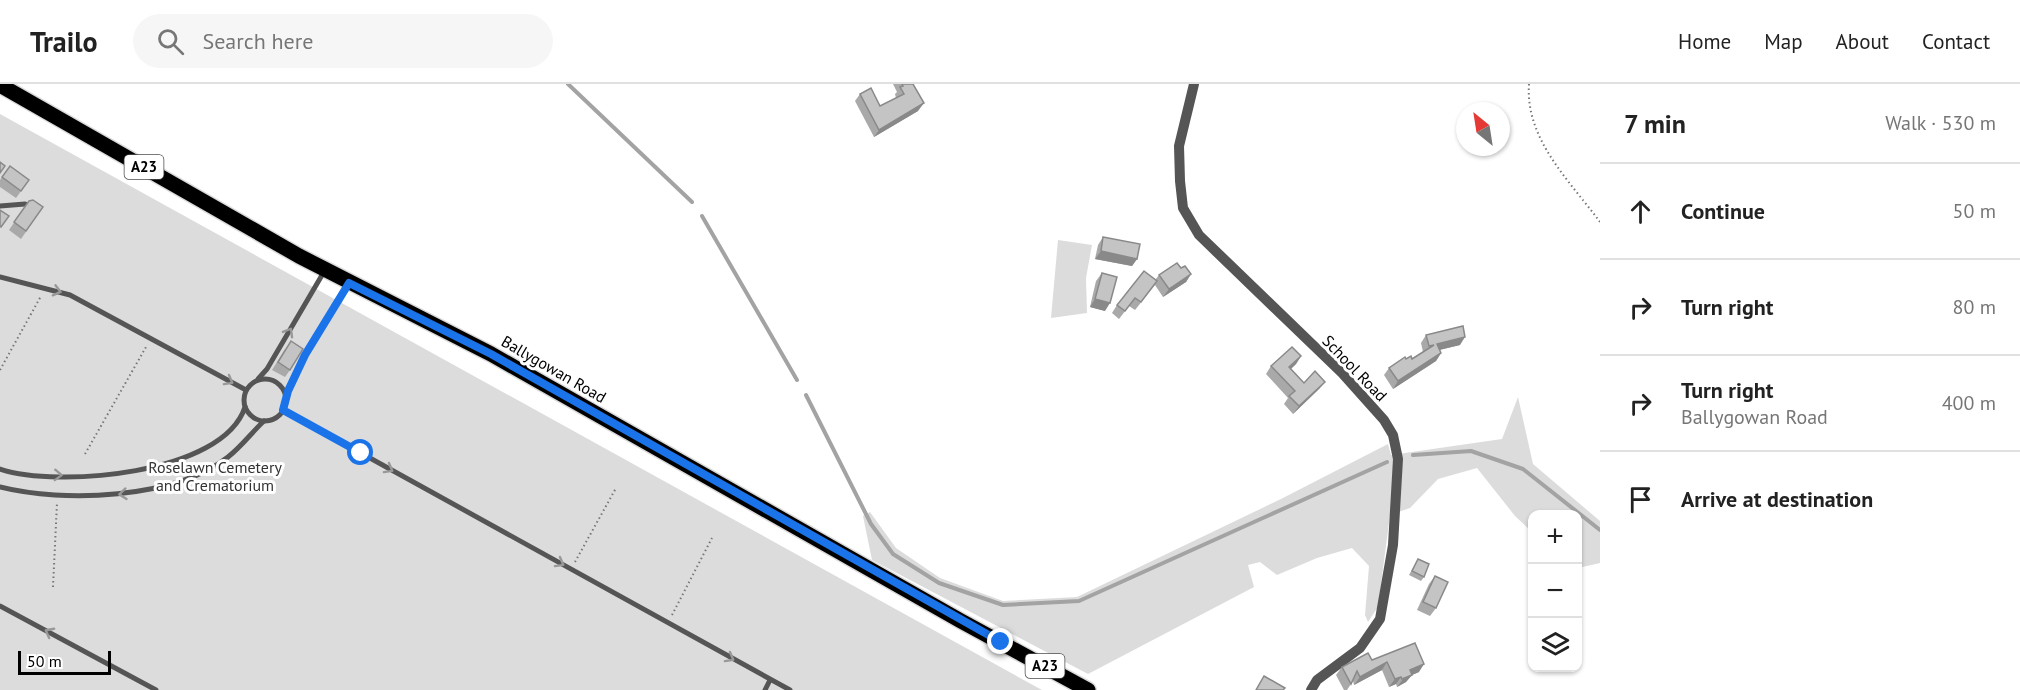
<!DOCTYPE html>
<html lang="en">
<head>
<meta charset="utf-8">
<style>
  body { margin:0; font-family:"PT Sans",sans-serif; background:#f6f6f6; color:#222 }
  .controls { position:absolute; right:18px; bottom:18px; display:grid; overflow:hidden; border-radius:12px; box-shadow:0 2px 4px #0004 }
  .controls button { width:54px; height:54px; display:grid; place-items:center; padding:0; border:0; border-bottom:2px solid #e0e0e0; background:#fff; color:#222; font:30px sans-serif }
  .compass { position:absolute; left:1456px; top:18px; width:54px; height:54px; border-radius:50%; background:#fff; box-shadow:0 2px 4px #0004; rotate:330deg }
  .scale { position:absolute; left:18px; bottom:15px; width:93px; box-sizing:border-box; padding-left:6px; border:3px solid #000; border-top:0; font-size:16px; line-height:21px; white-space:nowrap; color:#000; -webkit-text-stroke:4px #fff; paint-order:stroke }
  .stop { position:absolute; width:18px; height:18px; margin:-14px; border:4px solid #1a73e8; border-radius:50%; background:#fff }
  .stop.end { background:#1a73e8; border-color:#fff; box-shadow:0 2px 6px #0008 }
  .list { margin:0; padding:0; list-style:none }
  h2 { display:flex; justify-content:space-between; align-items:center; height:78px; margin:0; padding:0 24px; font-size:26px }
  h2 small { font-size:20px; font-weight:400; color:#767676 }
  .list li { display:grid; grid-template-columns:39px 1fr auto; gap:18px; align-items:center; box-sizing:border-box; height:96px; padding:0 24px; border-top:2px solid #e0e0e0 }
  .list b { display:block; font-size:22px; white-space:nowrap }
  .list p { margin:0; font-size:20px; white-space:nowrap; color:#767676 }
  .list em { font-size:20px; font-style:normal; color:#767676 }
  .icon { flex:none; width:33px; height:33px; fill:none; stroke:currentColor; stroke-width:2; stroke-linecap:round; stroke-linejoin:round }
  .map { position:relative; flex:none; width:1600px; height:606px; overflow:hidden }
  header { display:flex; align-items:center; gap:36px; box-sizing:border-box; height:84px; padding:0 30px; background:#fff; border-bottom:2px solid #e0e0e0 }
  header strong { font-size:28px }
  nav { display:flex; gap:33px; margin-inline-start:auto; font-size:21px }
  .search { width:420px; height:54px; background:#f6f6f6; display:flex; align-items:center; gap:15px; box-sizing:border-box; padding:0 21px; border-radius:33px; color:#767676; font-size:22px }
  main { display:flex }
  aside { flex:1; background:#fff }
  .map>svg:first-child { display:block }
  .green { fill:#dcdcdc }
  .lines { fill:none; stroke-linecap:round; stroke-linejoin:round }
  .stream { stroke:#a3a3a3; stroke-width:4 }
  .primary-casing { stroke:#dbdbdb; stroke-width:18 }
  .path { stroke:#777; stroke-width:2; stroke-dasharray:1.5 3; stroke-linecap:butt }
  .lane { stroke:#555; stroke-width:5 }
  .street { stroke:#555; stroke-width:10 }
  .primary { stroke:#000; stroke-width:15 }
  .wall { fill:#a9a9a9 }
  .shaded-wall { fill:#898989 }
  .building { fill:#c4c4c4; stroke:#898989; stroke-width:1.5 }
  .oneway { stroke:#999 }
  .route { stroke:#1a73e8; stroke-width:8 }
  .labels { text-anchor:middle; stroke-width:6; stroke-linejoin:round; paint-order:stroke }
  .shield { fill:#fff; stroke:#4c4c4c; stroke-width:1.5 }
  .shield-label { font-size:15px; font-weight:bold; fill:#000 }
  .street-label { font-size:16px; fill:#000; stroke:#fff }
  .park-label { font-size:16px; fill:#333; stroke:#fff }
</style>
</head>
<body>
<header>
<strong>Trailo</strong>
<div class="search"><svg class="icon" aria-label="search" viewBox="0 0 24 24"><circle cx="10" cy="10" r="6"/><path d="M15 15l6 6"/></svg>Search here</div>
<nav><a>Home</a><a>Map</a><a>About</a><a>Contact</a></nav>
</header>
<main>
<div class="map">
<svg width="1600" height="606" viewBox="0 0 1600 606">
  <rect width="100%" height="100%" fill="#fff"/>
  <g class="green">
    <path d="M0 30 1042 606H0Z"/>
    <path d="M1058 156 1092 161 1086 194 1087 229 1051 234Z"/>
    <path d="M1518 313 1533 380 1600 437V479L1578 484V430H1532V448L1515 432 1477 384 1438 395 1410 424 1390 431 1378 523 1368 538 1365 531 1369 482 1352 464 1317 474 1277 491 1260 478 1248 481 1254 503 1088 590 872 476 863 432 870 428 896 464 940 494 1003 517 1077 513 1281 415 1388 360 1391 371 1502 355Z"/>
  </g>
  <g class="lines">
    <g class="stream">
      <path d="M568 0 692 118"/>
      <path d="M702 132 797 296"/>
      <path d="M806 311 871 440 893 470 939 499 1003 521 1079 517 1387 378"/>
      <path d="M1413 371 1471 367 1523 385 1600 446"/>
    </g>
    <defs>
      <path id="primary" d="M0 1 299 172 491 270 961 537 1088 606"/>
    </defs>
    <use href="#primary" class="primary-casing"/>
    <g class="path">
      <path d="M1529 0C1525 55 1569 96 1600 138"/>
      <path d="M0 286 41 212"/>
      <path d="M85 370 146 263"/>
      <path d="M575 478 616 404"/>
      <path d="M53 503 57 419"/>
      <path d="M672 531 712 454"/>
    </g>
    <g class="lane">
      <path d="M0 122 25 120"/>
      <path d="M0 193 70 211 246 306"/>
      <circle cx="265" cy="316" r="21"/>
      <path d="M258 295 267 285 325 186"/>
      <path d="M286 313 305 271 348 200"/>
      <path d="M283 326 790 606"/>
      <path d="M0 385C57 404 223 391 245 323"/>
      <path d="M0 403C63 419 175 415 228 373 242 362 252 348 264 337"/>
      <path d="M0 522 156 606"/>
      <path d="M765 606 770 596"/>
    </g>
    <path class="street" d="M1194 0 1179 62 1180 97 1183 124 1199 151 1342 289 1384 336 1393 351 1398 375 1393 461 1380 535 1360 564 1317 596 1311 606"/>
    <use href="#primary" class="primary"/>
  </g>
  <g class="wall">
    <path d="M893 0H913L918 27 874 53 855 17 860 10 880 22 896 14 895 10 897 8Z"/>
    <path d="M10 82 29 96 16 114 0 103V96Z"/>
    <path d="M29 117 43 123 21 155 9 146Z"/>
    <path d="M1103 153 1137 175 1132 182 1095 175 1098 161Z"/>
    <path d="M1181 184 1191 190 1186 198 1163 213 1155 201 1135 226 1129 222 1119 235 1112 229 1117 221 1155 196 1159 191Z"/>
    <path d="M1102 189 1105 227 1090 223 1096 197Z"/>
    <path d="M1426 251 1460 261 1439 266 1441 269 1436 277 1393 305 1384 291 1389 284 1412 275 1423 268 1421 259Z"/>
    <path d="M285 265 290 286 285 293 272 286Z"/>
    <path d="M1301 272 1296 280 1291 285 1304 299 1325 298 1319 305 1293 330 1284 320 1288 314 1266 290 1271 282Z"/>
    <path d="M1418 475 1424 493 1421 497 1409 491Z"/>
    <path d="M1435 492 1436 524 1430 532 1417 526 1429 500Z"/>
    <path d="M1415 559 1419 588 1412 591 1406 598 1397 603 1396 600 1389 603 1382 586 1354 601 1353 597 1347 606H1344L1336 591 1342 583 1372 576Z"/>
  </g>
  <g class="shaded-wall">
    <path d="M924 19 918 27 874 53 879 46Z"/>
    <path d="M1101 167 1137 175 1132 182 1095 175Z"/>
    <path d="M1191 190 1186 198 1163 213 1169 205Z"/>
    <path d="M1095 215 1110 219 1105 227 1090 223Z"/>
    <path d="M1465 253 1460 261 1431 268 1437 260Z"/>
    <path d="M1441 269 1436 277 1393 305 1398 297Z"/>
    <path d="M1301 272 1296 280 1284 291 1289 283Z"/>
    <path d="M1325 298 1319 305 1293 330 1299 322Z"/>
    <path d="M1387 578 1382 586 1354 601 1360 593Z"/>
    <path d="M1424 580 1419 588 1412 591 1406 598 1397 603 1410 586Z"/>
    <path d="M1401 593 1396 600 1389 603 1395 595Z"/>
  </g>
  <g class="building">
    <path d="M902 0H913L924 19 879 46 860 10 871 4 880 22 904 10 900 3 903 2Z"/>
    <path d="M0 78 5 82 0 89Z"/>
    <path d="M10 82 29 96 21 107 2 93Z"/>
    <path d="M33 116 43 123 26 147 14 138 29 117Z"/>
    <path d="M0 126 9 132 1 143 0 142Z"/>
    <path d="M1103 153 1140 160 1137 175 1101 167Z"/>
    <path d="M1177 179 1181 184 1185 182 1191 190 1169 205 1159 191Z"/>
    <path d="M1144 187 1157 197 1141 218 1135 214 1125 227 1117 221Z"/>
    <path d="M1102 189 1117 193 1110 219 1095 215Z"/>
    <path d="M1463 242 1465 253 1437 260 1441 269 1398 297 1389 284 1405 273 1406 275 1411 272 1412 275 1434 261 1429 262 1426 251Z"/>
    <path d="M291 257 303 265 290 286 278 278Z"/>
    <path d="M1292 263 1301 272 1289 283 1304 299 1315 287 1325 298 1299 322 1289 312 1295 307 1271 282Z"/>
    <path d="M1418 475 1429 480 1424 493 1412 487Z"/>
    <path d="M1435 492 1448 498 1436 524 1423 518Z"/>
    <path d="M1415 559 1424 580 1410 586 1412 591 1402 595 1401 593 1395 595 1387 578 1360 593 1357 587 1351 600 1342 583 1368 569 1372 576Z"/>
    <path d="M1264 592 1285 604 1283 606H1256Z"/>
  </g>
  <defs><path id="oneway-chevron" d="M-2-3.5L2.5 0L-2 3.5" fill="none" stroke-width="1.6" stroke-linecap="round" stroke-linejoin="round" transform="scale(1.5)"/></defs>
  <g class="oneway">
    <use href="#oneway-chevron" transform="translate(57 207) rotate(15)"/>
    <use href="#oneway-chevron" transform="translate(289 248) rotate(-60)"/>
    <use href="#oneway-chevron" transform="translate(229 297) rotate(29)"/>
    <use href="#oneway-chevron" transform="translate(389 385) rotate(29)"/>
    <use href="#oneway-chevron" transform="translate(58 391) rotate(2)"/>
    <use href="#oneway-chevron" transform="translate(123 410) rotate(174)"/>
    <use href="#oneway-chevron" transform="translate(560 479) rotate(29)"/>
    <use href="#oneway-chevron" transform="translate(49 548) rotate(-152)"/>
    <use href="#oneway-chevron" transform="translate(730 574) rotate(29)"/>
  </g>
  <g class="lines">
    <path class="route" d="M361 369 283 326 288 307 305 271 349 199 491 270 1001 558"/>
  </g>
  <g class="labels">
    <g class="shield">
      <rect x="124.5" y="71" width="39" height="24" rx="4.5"/>
      <rect x="1025.5" y="570" width="39" height="24" rx="4.5"/>
    </g>
    <g class="shield-label">
      <text x="144" y="88">A23</text>
      <text x="1045" y="587">A23</text>
    </g>
    <g class="street-label">
      <text transform="translate(1355 284) rotate(46)" y="6">School Road</text>
      <text transform="translate(554 285) rotate(30)" y="6">Ballygowan Road</text>
    </g>
    <g class="park-label">
      <text x="215" y="389">Roselawn Cemetery<tspan x="215" dy="18">and Crematorium</tspan></text>
    </g>
  </g>
</svg>
<div class="controls">
<button>+</button>
<button>−</button>
<button><svg class="icon" aria-label="layers" viewBox="0 0 24 24"><path d="M12 4l9 5-9 5-9-5zM3 14l9 5 9-5"/></svg></button>
</div>
<svg class="compass" viewBox="-18 -18 36 36"><path d="M0-13l5 13h-10z" fill="#e53935"/><path d="M0 13l5-13h-10z" fill="#767676"/></svg>
<div class="scale">50 m</div>
<div class="stop" style="left:361px;top:369px"></div>
<div class="stop end" style="left:1001px;top:558px"></div>
</div>
<aside>
<h2>7 min<small>Walk · 530 m</small></h2>
<ul class="list">
<li><svg class="icon" aria-label="ahead" viewBox="0 0 24 24"><path d="M12 20V5M6 11l6-6 6 6"/></svg><div><b>Continue</b></div><em>50 m</em></li>
<li><svg class="icon" aria-label="right" viewBox="0 0 24 24"><path d="M7 20v-9h11M14 6l5 5-5 5"/></svg><div><b>Turn right</b></div><em>80 m</em></li>
<li><svg class="icon" aria-label="right" viewBox="0 0 24 24"><path d="M7 20v-9h11M14 6l5 5-5 5"/></svg><div><b>Turn right</b><p>Ballygowan Road</p></div><em>400 m</em></li>
<li><svg class="icon" aria-label="arrive" viewBox="0 0 24 24"><path d="M6 21V4h12l-3 4 3 4H6"/></svg><div><b>Arrive at destination</b></div></li>
</ul>
</aside>
</main>
</body>
</html>
